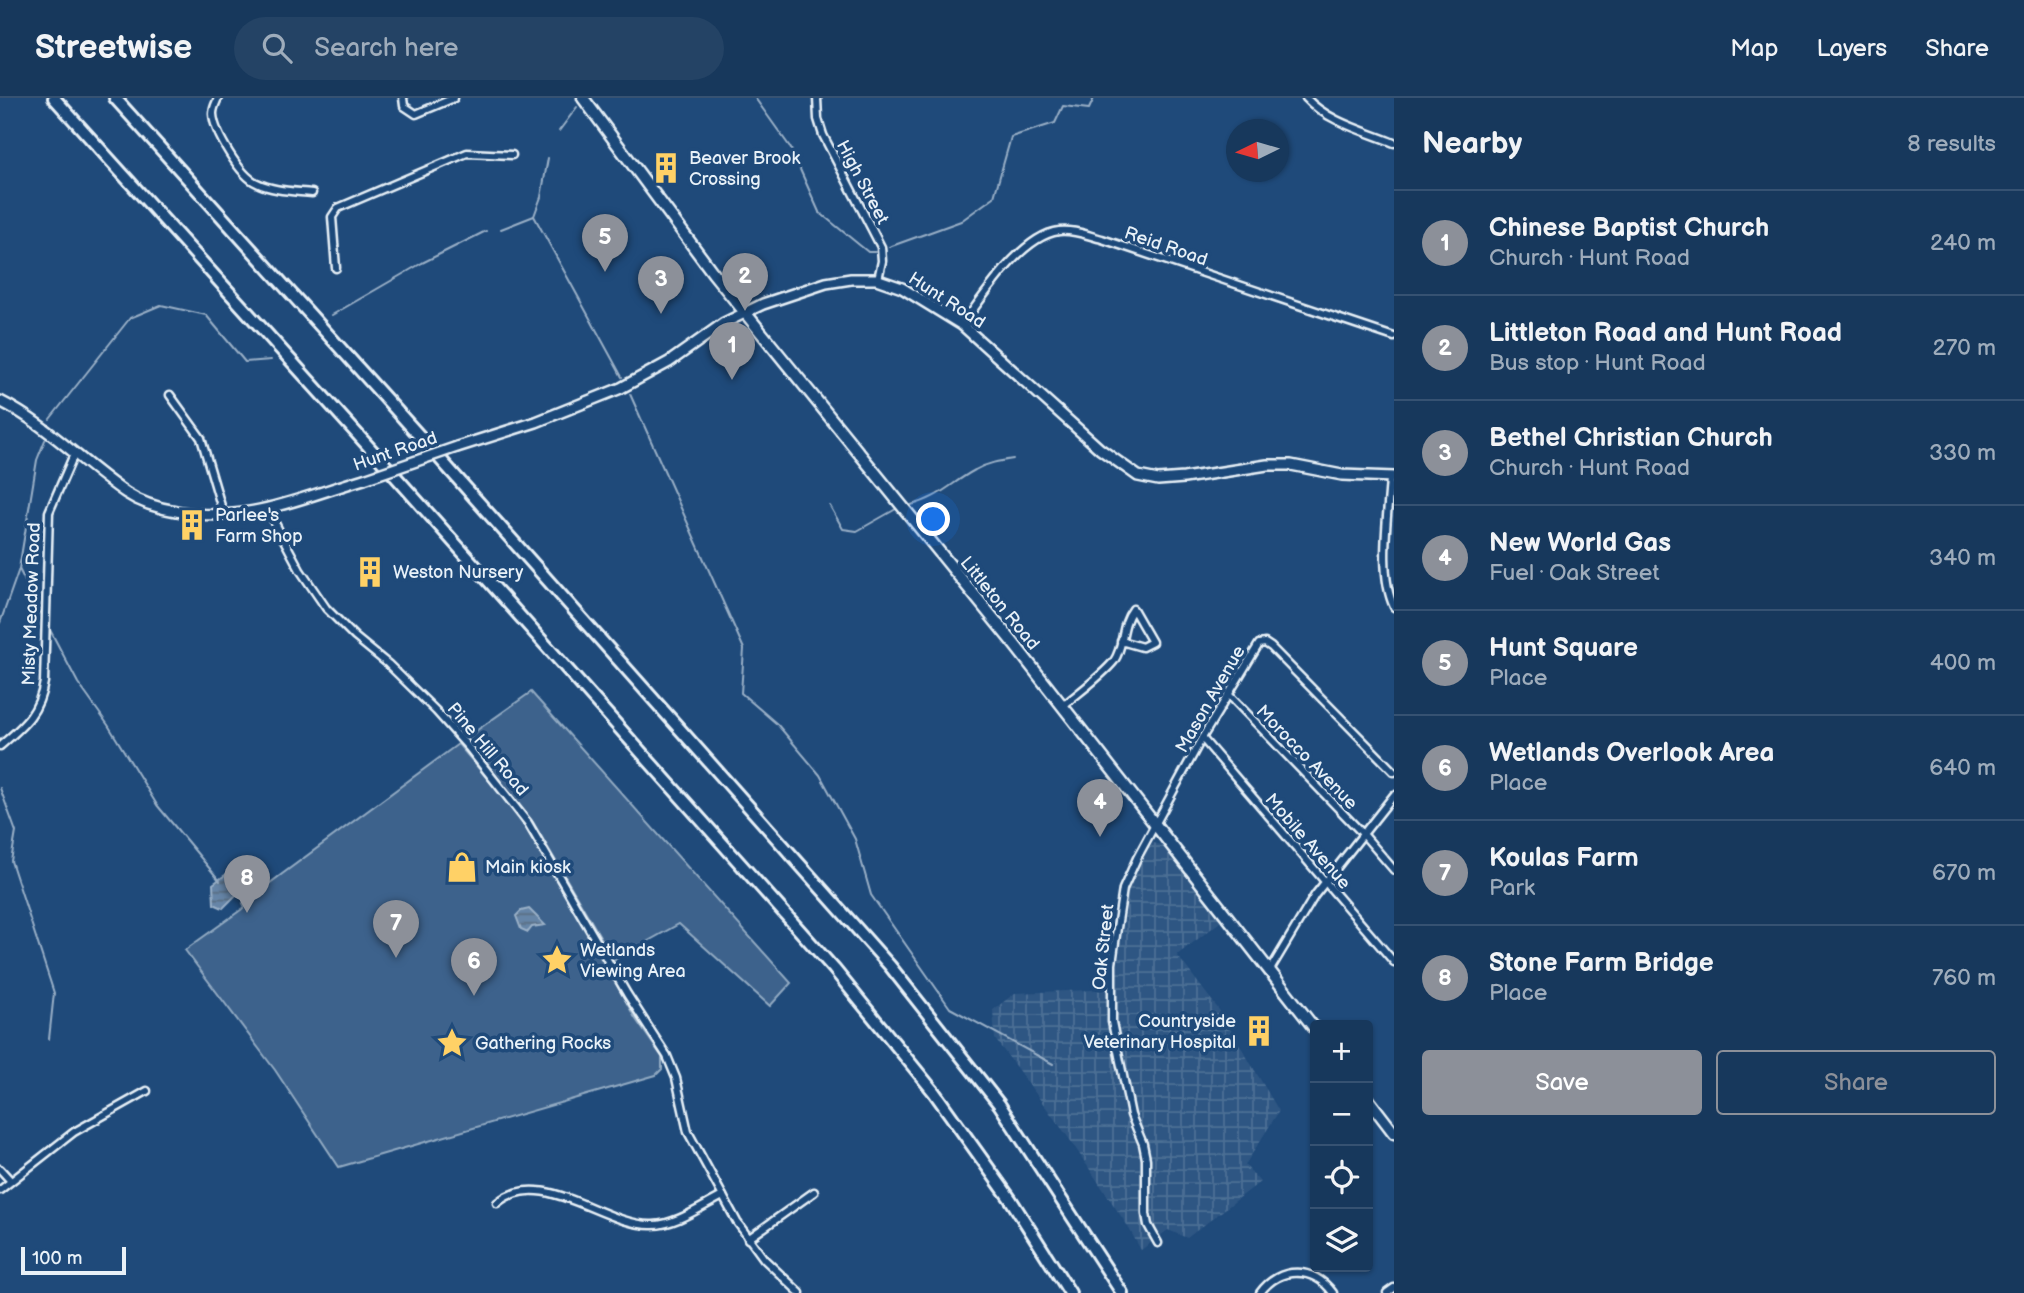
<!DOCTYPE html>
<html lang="en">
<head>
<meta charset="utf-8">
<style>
  body { margin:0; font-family:"Balsamiq Sans",sans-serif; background:#244365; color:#f1f3f6 }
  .controls { position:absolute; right:21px; bottom:21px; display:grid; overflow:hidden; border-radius:7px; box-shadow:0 2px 5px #0004 }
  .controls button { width:63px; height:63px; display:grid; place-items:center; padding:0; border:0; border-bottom:2px solid #365272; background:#17385c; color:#f1f3f6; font:35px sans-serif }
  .compass { position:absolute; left:1226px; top:21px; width:63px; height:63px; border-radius:50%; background:#17385c; box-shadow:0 2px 5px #0004; rotate:265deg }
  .scale { position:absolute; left:21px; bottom:18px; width:105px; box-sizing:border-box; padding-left:7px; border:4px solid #e8f1f8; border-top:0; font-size:19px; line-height:24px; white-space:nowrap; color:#e8f1f8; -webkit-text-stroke:5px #1f4a7a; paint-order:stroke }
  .you { position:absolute; left:934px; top:422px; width:24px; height:24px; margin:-18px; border:5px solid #fff; border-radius:50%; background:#1a73e8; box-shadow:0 0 0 10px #1a73e833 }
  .badge { display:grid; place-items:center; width:46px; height:46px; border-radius:50%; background:#8c9099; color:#fff; font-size:23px; font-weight:700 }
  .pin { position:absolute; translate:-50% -58px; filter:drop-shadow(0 2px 4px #0008) }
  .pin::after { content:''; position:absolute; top:37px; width:24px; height:21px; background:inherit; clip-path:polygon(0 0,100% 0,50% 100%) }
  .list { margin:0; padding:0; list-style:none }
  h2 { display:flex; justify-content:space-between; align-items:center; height:91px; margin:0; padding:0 28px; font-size:30px }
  h2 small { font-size:23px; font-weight:400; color:#9eacbb }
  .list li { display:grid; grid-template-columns:46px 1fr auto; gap:21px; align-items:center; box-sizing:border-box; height:105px; padding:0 28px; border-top:2px solid #365272 }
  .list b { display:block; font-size:26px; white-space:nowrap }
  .list p { margin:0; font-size:23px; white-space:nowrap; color:#9eacbb }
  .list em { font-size:23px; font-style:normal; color:#9eacbb }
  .actions { display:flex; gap:14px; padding:21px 28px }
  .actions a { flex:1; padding:16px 0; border:2px solid #8c9099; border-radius:7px; text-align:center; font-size:24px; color:#8c9099 }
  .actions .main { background:#8c9099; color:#fff }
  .icon { flex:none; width:38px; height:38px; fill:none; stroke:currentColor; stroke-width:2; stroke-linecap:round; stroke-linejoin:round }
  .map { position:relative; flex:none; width:1394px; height:1195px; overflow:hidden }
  header { display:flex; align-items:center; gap:42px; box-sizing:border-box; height:98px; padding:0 35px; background:#17385c; border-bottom:2px solid #365272 }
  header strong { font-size:33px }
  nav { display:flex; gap:38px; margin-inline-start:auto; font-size:24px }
  .search { width:490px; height:63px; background:#244365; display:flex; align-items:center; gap:18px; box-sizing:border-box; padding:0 24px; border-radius:38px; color:#9eacbb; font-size:26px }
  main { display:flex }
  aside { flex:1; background:#17385c }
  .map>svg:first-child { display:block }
  .industrial { fill:url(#industrial-grid) }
  .park { fill:#3c628c; stroke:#92aac2; stroke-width:2 }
  .water { fill:url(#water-rules); stroke:#9ab0c7; stroke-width:2 }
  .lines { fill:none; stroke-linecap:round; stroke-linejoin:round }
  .stream { stroke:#9ab0c7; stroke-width:2 }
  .street-casing { stroke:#e8f1f8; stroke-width:11 }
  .secondary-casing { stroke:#e8f1f8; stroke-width:14 }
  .primary-casing { stroke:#e8f1f8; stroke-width:15 }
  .highway-casing { stroke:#e8f1f8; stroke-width:16 }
  .street { stroke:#1f4a7a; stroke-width:6 }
  .secondary { stroke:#1f4a7a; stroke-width:9 }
  .primary { stroke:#1f4a7a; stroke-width:10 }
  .highway { stroke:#1f4a7a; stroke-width:10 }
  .secondary-bridge-casing { stroke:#e8f1f8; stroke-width:14; stroke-linecap:butt }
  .secondary-bridge { stroke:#1f4a7a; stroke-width:9 }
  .labels { text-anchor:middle; stroke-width:7; stroke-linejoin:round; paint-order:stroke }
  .poi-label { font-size:18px; fill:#e8f1f8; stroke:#1f4a7a; text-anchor:start }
  .street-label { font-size:18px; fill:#e8f1f8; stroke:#1f4a7a }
</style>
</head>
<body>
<header>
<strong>Streetwise</strong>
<div class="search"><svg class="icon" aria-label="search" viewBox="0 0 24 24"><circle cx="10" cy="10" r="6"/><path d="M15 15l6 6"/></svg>Search here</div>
<nav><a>Map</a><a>Layers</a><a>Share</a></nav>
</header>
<main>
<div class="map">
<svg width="1394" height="1195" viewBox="0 0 1394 1195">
  <defs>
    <pattern id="industrial-grid" width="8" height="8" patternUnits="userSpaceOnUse" patternTransform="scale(1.75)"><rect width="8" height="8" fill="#2e5683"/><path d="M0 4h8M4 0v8" fill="none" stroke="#4c6f95"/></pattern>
    <pattern id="water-rules" width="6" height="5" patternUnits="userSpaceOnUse" patternTransform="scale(1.75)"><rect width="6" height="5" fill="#6685a7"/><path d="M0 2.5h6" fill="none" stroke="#596d82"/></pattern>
  </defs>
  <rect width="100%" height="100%" fill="#1f4a7a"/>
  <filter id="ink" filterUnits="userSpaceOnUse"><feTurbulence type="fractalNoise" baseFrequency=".0143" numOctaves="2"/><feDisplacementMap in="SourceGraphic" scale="14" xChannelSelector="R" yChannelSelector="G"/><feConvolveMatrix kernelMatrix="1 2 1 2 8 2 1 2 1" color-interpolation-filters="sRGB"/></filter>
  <g filter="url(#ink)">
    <path class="industrial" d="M1154 745 1169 749 1224 821 1177 857 1219 912 1279 1013 1245 1067 1260 1084 1187 1140 1168 1132 1141 1152 1127 1127 1068 1039 995 941 993 912 1015 895 1115 891 1128 794 1147 750Z"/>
    <g class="park">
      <path d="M531 594 791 885 770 908 679 826 614 862 533 724 466 640Z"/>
      <path d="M458 646 497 692 526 731 585 828 635 920 662 959V971L656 977 339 1069 275 972 185 852 245 809 243 805Z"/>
    </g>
    <g class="water">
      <path d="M228 775 245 777 243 790 223 810 214 806 213 786Z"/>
      <path d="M529 811 545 827 532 829 528 834 521 831 516 818 521 813Z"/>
    </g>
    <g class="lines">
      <g class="stream">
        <path d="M755 0 790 49 819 114 868 154H875"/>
        <path d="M559 33 577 9"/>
        <path d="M534 118 622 279"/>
        <path d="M501 131 534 118 541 99 548 60"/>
        <path d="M889 149 961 123 994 99 1011 39 1055 25 1063 8 1089 11 1094 0"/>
        <path d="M332 217 422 165 486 133"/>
        <path d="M630 296 744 551 741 595 777 626 820 677 855 741 871 797 950 910 1053 966"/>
        <path d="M50 321 130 220 161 207 206 217 245 264 271 262"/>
        <path d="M911 407C938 401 951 385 975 372 987 365 1000 363 1013 361"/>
        <path d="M830 408 843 431 857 433 896 411"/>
        <path d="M19 471 43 519"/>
        <path d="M0 525 19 471 37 362 45 342"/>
        <path d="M49 530 78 585 108 627 157 707 220 783"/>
        <path d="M0 690 16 734 11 763 54 895 49 941"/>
      </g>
      <defs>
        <g id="street">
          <path d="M218 0C216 5 213 10 213 16 214 34 240 78 257 85 273 93 294 93 312 95"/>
          <path d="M403 0 404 8 416 16 454 0"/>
          <path d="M817 0 818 21 823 37 881 149 882 163 878 181"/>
          <path d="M1306 0C1328 24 1365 33 1394 45"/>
          <path d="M336 170 332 119 338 110 467 55 512 57"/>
          <path d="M962 227C984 198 1021 138 1059 133 1073 131 1089 138 1102 141L1394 239"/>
          <path d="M170 297 201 340 224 418"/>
          <path d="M1390 380C1388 418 1378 475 1394 509"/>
          <path d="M268 412 300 472 326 510 355 539 388 566 436 613 468 649 528 725 627 896 667 958 676 980 688 1034 737 1124 764 1161 800 1195"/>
          <path d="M1228 596 1363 736 1394 772"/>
          <path d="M1063 608C1078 595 1102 578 1114 563 1125 547 1120 528 1133 511L1152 544 1142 549 1121 543"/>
          <path d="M1202 640 1394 864"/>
          <path d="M0 648C23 628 39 616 44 584L49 414 75 354"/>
          <path d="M1270 872 1315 797 1394 697"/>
          <path d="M0 1071 10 1082"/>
          <path d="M0 1092 74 1034 147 993"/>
          <path d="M497 1105C542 1067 605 1129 653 1127 676 1127 702 1108 723 1098"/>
          <path d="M748 1141 814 1094"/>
          <path d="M1158 1145 1148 1127 1146 1116V1061L1143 1046 1131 1017 1112 924V866L1117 830 1123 791 1137 760 1202 640 1259 546 1265 545 1271 549 1394 674"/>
          <path d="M1260 1195C1279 1168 1314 1168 1333 1195"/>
          <path d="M1387 1195 1394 1190"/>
        </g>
        <g id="secondary">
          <path d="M0 303C48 327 82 365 126 395 141 405 158 410 176 413 245 427 299 400 364 381"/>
          <path d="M457 349 536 324 621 290 669 264 724 225 763 206 826 185 851 181H876L902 190 962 227 1100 351 1138 378 1158 382 1184 380 1267 367H1291L1342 377 1394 379"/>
        </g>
        <g id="primary">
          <path d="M583 0 713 175 1014 546 1315 931"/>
          <path d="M1368 1001 1394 1035"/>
        </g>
        <g id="highway">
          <path d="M54 0 396 379 834 871 934 994 1011 1102 1070 1195"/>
          <path d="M115 0 442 363 890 868 999 1006 1122 1195"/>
        </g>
      </defs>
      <use href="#street" class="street-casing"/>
      <use href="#secondary" class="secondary-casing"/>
      <use href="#primary" class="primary-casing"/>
      <use href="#highway" class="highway-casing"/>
      <use href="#street" class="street"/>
      <use href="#secondary" class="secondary"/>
      <use href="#primary" class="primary"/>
      <use href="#highway" class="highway"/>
      <defs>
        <path id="secondary-bridge" d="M364 381 457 349"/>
      </defs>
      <use href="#secondary-bridge" class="secondary-bridge-casing"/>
      <use href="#secondary-bridge" class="secondary-bridge"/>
    </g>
  </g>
  <defs>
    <symbol id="building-bare" viewBox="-9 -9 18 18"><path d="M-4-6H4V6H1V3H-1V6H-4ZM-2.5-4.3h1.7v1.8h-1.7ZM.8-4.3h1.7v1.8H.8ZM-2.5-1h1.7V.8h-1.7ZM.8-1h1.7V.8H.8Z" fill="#ffd166" stroke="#1f4a7a" stroke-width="2.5" paint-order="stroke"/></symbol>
    <symbol id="shop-bare" viewBox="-9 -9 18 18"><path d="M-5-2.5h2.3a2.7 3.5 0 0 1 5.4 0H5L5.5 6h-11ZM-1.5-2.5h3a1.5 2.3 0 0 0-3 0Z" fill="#ffd166" stroke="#1f4a7a" stroke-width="2.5" paint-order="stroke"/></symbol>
    <symbol id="sight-bare" viewBox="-9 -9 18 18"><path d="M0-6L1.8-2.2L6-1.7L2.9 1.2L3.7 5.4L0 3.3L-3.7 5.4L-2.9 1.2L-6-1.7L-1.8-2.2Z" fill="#ffd166" stroke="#1f4a7a" stroke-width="2.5" paint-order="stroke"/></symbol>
  </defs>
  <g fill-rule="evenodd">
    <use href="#building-bare" x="644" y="48" width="44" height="44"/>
    <use href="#building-bare" x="170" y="405" width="44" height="44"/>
    <use href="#building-bare" x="348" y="452" width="44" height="44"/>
    <use href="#shop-bare" x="440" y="747" width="44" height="44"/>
    <use href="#sight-bare" x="535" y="840" width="44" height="44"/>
    <use href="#building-bare" x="1237" y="911" width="44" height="44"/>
    <use href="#sight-bare" x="430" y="923" width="44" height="44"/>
  </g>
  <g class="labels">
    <g class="poi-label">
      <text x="689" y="66">Beaver Brook<tspan x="689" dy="21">Crossing</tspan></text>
      <text x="215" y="423">Parlee's<tspan x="215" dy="21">Farm Shop</tspan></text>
      <text x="393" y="480">Weston Nursery</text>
      <text x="485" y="775">Main kiosk</text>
      <text x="580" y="858">Wetlands<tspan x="580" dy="21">Viewing Area</tspan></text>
      <text x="1236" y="929" text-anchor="end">Countryside<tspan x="1236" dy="21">Veterinary Hospital</tspan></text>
      <text x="475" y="951">Gathering Rocks</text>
    </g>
    <g class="street-label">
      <text transform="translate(863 84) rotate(62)" y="6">High Street</text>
      <text transform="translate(1166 148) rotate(19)" y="6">Reid Road</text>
      <text transform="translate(947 202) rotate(33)" y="6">Hunt Road</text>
      <text transform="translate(395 353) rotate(-19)" y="6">Hunt Road</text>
      <text transform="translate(1000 505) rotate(51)" y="6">Littleton Road</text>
      <text transform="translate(31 506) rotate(-88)" y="6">Misty Meadow Road</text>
      <text transform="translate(1210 601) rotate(-60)" y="6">Mason Avenue</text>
      <text transform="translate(488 651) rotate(50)" y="6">Pine Hill Road</text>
      <text transform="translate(1307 659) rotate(46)" y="6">Morocco Avenue</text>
      <text transform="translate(1308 743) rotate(49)" y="6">Mobile Avenue</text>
      <text transform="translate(1103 849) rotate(-84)" y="6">Oak Street</text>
    </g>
  </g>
</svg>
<div class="controls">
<button>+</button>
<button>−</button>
<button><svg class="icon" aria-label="locate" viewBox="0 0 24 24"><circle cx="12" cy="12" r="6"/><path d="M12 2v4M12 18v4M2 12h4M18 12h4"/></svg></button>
<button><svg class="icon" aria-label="layers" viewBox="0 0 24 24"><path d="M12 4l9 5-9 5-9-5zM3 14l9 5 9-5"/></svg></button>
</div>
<svg class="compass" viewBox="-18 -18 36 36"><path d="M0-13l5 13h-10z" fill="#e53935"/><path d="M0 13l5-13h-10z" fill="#9eacbb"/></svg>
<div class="scale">100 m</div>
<div class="you"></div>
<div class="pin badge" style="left:732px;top:282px">1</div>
<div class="pin badge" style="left:745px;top:213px">2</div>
<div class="pin badge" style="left:661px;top:216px">3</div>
<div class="pin badge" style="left:1100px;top:739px">4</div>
<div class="pin badge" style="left:605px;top:174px">5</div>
<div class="pin badge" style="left:474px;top:898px">6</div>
<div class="pin badge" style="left:396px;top:860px">7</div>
<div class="pin badge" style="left:247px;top:815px">8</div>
</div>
<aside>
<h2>Nearby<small>8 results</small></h2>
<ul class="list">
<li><span class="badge">1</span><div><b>Chinese Baptist Church</b><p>Church · Hunt Road</p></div><em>240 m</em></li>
<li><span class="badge">2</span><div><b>Littleton Road and Hunt Road</b><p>Bus stop · Hunt Road</p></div><em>270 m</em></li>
<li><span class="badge">3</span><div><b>Bethel Christian Church</b><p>Church · Hunt Road</p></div><em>330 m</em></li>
<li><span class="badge">4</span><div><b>New World Gas</b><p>Fuel · Oak Street</p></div><em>340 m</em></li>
<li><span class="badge">5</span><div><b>Hunt Square</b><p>Place</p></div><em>400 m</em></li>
<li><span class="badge">6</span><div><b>Wetlands Overlook Area</b><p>Place</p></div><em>640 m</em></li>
<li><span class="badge">7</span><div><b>Koulas Farm</b><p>Park</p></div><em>670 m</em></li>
<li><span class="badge">8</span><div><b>Stone Farm Bridge</b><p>Place</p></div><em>760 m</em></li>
</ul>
<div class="actions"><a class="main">Save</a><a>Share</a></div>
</aside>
</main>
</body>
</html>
